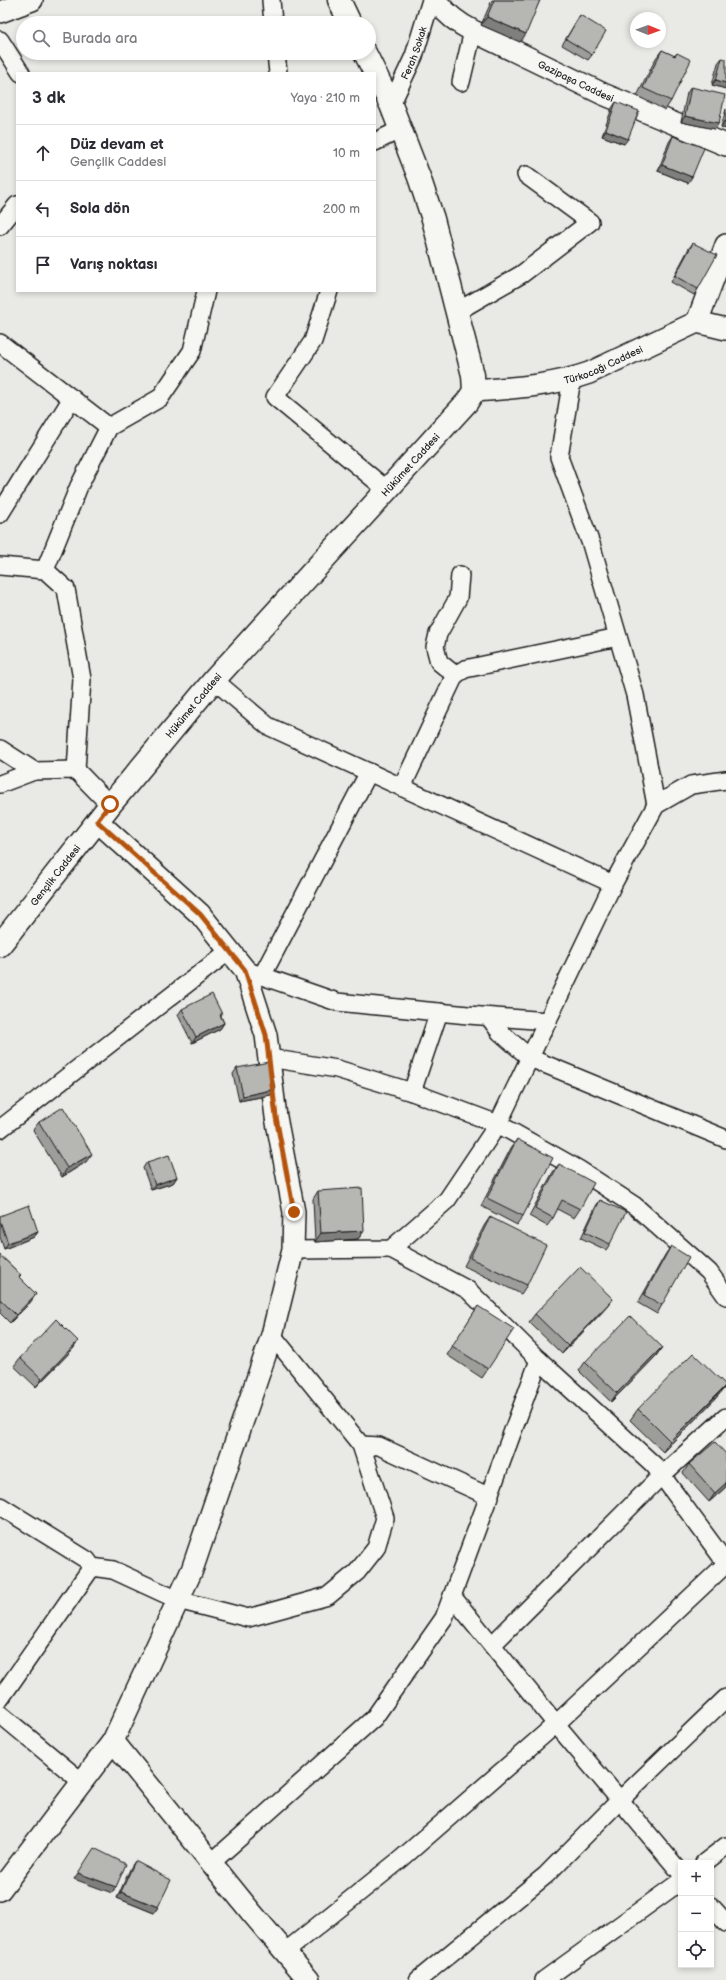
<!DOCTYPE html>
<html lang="tr">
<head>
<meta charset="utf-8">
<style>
  body { margin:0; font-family:"Balsamiq Sans",sans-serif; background:#f2f2f3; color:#2b2b33 }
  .controls { position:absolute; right:12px; bottom:12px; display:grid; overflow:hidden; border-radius:0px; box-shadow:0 2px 6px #0003 }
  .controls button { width:36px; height:36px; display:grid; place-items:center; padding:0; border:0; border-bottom:1px solid #e1e1e2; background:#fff; color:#2b2b33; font:20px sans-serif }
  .compass { position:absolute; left:630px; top:12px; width:36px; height:36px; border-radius:50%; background:#fff; box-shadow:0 2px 6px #0003; rotate:91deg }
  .stop { position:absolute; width:12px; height:12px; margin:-9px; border:3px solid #b45309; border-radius:50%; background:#fff }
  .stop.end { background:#b45309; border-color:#fff; box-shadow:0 1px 4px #0008 }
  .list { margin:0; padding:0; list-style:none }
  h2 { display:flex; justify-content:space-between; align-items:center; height:52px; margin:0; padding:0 16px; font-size:17px }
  h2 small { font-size:13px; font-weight:400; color:#7c7c81 }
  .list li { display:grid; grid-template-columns:26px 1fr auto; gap:12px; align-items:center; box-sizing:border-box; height:56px; padding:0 16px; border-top:1px solid #e1e1e2 }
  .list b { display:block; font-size:15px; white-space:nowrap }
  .list p { margin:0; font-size:13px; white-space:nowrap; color:#7c7c81 }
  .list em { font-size:13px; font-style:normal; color:#7c7c81 }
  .icon { flex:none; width:22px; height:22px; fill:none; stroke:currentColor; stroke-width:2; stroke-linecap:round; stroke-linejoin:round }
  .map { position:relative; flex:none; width:726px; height:1980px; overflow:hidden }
  .search { position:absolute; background:#fff; box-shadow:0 2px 6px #0003; left:16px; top:16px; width:360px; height:44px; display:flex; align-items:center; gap:10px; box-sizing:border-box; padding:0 14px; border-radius:22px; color:#7c7c81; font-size:15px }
  .panel { position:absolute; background:#fff; box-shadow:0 2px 6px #0003; left:16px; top:72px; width:360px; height:220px; border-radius:0px }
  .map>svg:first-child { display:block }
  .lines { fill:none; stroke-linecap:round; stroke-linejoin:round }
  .minor-casing { stroke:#1c1c1c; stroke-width:20 }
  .tertiary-casing { stroke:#1c1c1c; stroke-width:24 }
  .secondary-casing { stroke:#1c1c1c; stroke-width:25 }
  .minor { stroke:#f6f6f2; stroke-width:17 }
  .tertiary { stroke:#f6f6f2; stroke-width:21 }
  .secondary { stroke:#f6f6f2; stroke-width:22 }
  .wall { fill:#9d9d9a; stroke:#1c1c1c }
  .shaded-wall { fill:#7f7f7d; stroke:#1c1c1c }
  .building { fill:#b6b6b3; stroke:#1c1c1c }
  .route { stroke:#b45309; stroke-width:5 }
  .labels { text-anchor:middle; stroke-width:3; stroke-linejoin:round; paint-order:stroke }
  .street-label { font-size:10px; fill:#1c1c1c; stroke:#f6f6f2 }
</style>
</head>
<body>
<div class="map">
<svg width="726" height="1980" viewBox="0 0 726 1980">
  <rect width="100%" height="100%" fill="#e9e9e5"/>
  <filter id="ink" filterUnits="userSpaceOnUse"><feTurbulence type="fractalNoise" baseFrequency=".025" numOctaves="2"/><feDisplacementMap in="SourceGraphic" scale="8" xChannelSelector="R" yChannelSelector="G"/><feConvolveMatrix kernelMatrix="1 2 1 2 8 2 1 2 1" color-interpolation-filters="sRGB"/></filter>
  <g filter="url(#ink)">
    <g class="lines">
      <defs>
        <g id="minor">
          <path d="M271 0 273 23"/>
          <path d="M0 40 21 73"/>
          <path d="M276 53 278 73"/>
          <path d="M461 82 473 31"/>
          <path id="s1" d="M391 105 414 56 431 0"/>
          <path d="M375 142 401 129"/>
          <path d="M0 226 17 205"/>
          <path d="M329 291 313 341 275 397 387 490"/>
          <path d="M456 312 522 274 590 222 526 175"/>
          <path d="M0 343 109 427"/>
          <path d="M572 379 559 457 591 544 635 695 656 805"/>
          <path d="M0 514 72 398"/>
          <path d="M0 566 45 570 66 589 82 679 76 770"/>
          <path d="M45 570 79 486 109 427 160 398 192 351 206 291"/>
          <path d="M455 675 439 662 435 647 438 634 458 598 460 575"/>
          <path d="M214 680 268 726 613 884"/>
          <path d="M0 749 34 771 76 770 110 805"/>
          <path d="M0 784 34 771"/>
          <path d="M402 787 455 675 465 669 618 637"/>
          <path d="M245 970 337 1002 468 1015 548 1021"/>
          <path d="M262 976 369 772"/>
          <path d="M489 1017 500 1032 530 1058 726 1139"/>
          <path d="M269 1058 337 1069 412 1092 498 1124 578 1169 635 1206 709 1272 726 1296"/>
          <path d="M412 1092 439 1012"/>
          <path d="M0 1129 229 951"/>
          <path d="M391 1249 468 1290 539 1360 654 1465 726 1563"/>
          <path d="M293 1250 391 1249 447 1200 498 1124 613 884 656 805 691 785 726 780"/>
          <path d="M361 1445 379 1446 490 1497"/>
          <path d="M0 1506 87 1560 92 1567 113 1570 178 1600 248 1618 328 1596 357 1572 376 1548 385 1518 361 1445 272 1335"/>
          <path d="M452 1596 556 1724 681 1873"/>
          <path d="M492 1645 662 1475 726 1417"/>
          <path d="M0 1699 92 1567"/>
          <path d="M0 1714 82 1782"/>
          <path d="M211 1863 374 1718 444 1618 539 1360"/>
          <path d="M704 1863 726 1846"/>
          <path d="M711 1906 726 1923"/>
          <path d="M285 1952 401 1859 556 1724 726 1564"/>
          <path d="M418 1980 546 1875 620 1800 726 1698"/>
          <path d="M544 1980 681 1881"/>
        </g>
        <g id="tertiary">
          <path id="s2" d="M435 0C446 14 457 23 473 31L603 94 726 145"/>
          <path d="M0 12 32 0"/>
          <path d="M697 322 726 245"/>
          <path id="s3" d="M474 391C513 388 552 386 589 373L697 322 726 329"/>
          <path d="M113 1741 251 1912 309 1980"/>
          <path d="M0 1890 113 1741 192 1570 272 1335 293 1250 294 1212 276 1117 266 1035 245 970 200 914 97 821"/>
        </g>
        <g id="secondary">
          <path d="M339 0 350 23"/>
          <path id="s4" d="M0 945 110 805 214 680 467 402 474 391 473 375 433 219 419 177 391 105 365 53"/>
        </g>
      </defs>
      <use href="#minor" class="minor-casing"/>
      <use href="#tertiary" class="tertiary-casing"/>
      <use href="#secondary" class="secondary-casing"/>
      <use href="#minor" class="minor"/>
      <use href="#tertiary" class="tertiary"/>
      <use href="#secondary" class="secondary"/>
    </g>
    <g class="wall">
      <path d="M492 0H540L520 42 481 25Z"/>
      <path d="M580 15 592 55 588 60 562 45Z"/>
      <path d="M662 50 674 56 677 53 671 101 665 110 637 96 656 58Z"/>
      <path d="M722 58 726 89 712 85 718 63Z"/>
      <path d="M691 87 715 129 681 122 687 93Z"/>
      <path d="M616 102 624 144 602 136 612 108Z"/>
      <path d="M726 109V129L721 127Z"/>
      <path d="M673 136 688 183 658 171 669 142Z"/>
      <path d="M693 243 698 289 694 295 671 282 689 248Z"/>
      <path d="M182 1009 222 1014 221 1016 224 1023 220 1029 192 1043 178 1015Z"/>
      <path d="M237 1068 275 1089 271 1095 239 1101 233 1074Z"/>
      <path d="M39 1122 86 1162 62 1177 33 1130Z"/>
      <path d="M517 1139 523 1216 517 1225 481 1206 511 1148Z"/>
      <path d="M147 1162 177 1177 173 1183 151 1190 143 1168Z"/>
      <path d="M559 1164 580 1209 574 1218 557 1209 553 1218 547 1226 529 1216 553 1172Z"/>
      <path d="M318 1191 364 1231 358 1239 315 1242 313 1199Z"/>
      <path d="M600 1200 610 1244 606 1250 581 1238 596 1206Z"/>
      <path d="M0 1216 38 1232 34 1237 4 1249 0 1237Z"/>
      <path d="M490 1217 527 1285 521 1294 464 1266 484 1226Z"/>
      <path d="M671 1246 662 1305 657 1314 638 1303 665 1255Z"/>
      <path d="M0 1255 21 1275 19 1277 30 1303 10 1323 0 1313Z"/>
      <path d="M478 1306 488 1369 482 1378 447 1355Z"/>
      <path d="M607 1307 562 1354 529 1322 535 1314Z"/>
      <path d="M78 1341 73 1349 36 1387 14 1366 20 1358Z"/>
      <path d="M662 1347 656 1356 611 1402 579 1371 585 1362Z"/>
      <path d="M718 1396 663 1452 630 1420 638 1409Z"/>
      <path d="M689 1464 726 1487 709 1502 683 1473Z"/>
      <path d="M135 1861 158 1907 154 1913 117 1898 131 1867Z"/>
    </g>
    <g class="shaded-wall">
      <path d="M487 17 526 34 520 42 481 25Z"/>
      <path d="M716 80 726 83V89L712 85Z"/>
      <path d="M685 116 719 123 715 129 681 122Z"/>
      <path d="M725 121 726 122V129L721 127Z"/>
      <path d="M606 130 628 139 624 144 602 136Z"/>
      <path d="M662 165 692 177 688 183 658 171Z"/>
      <path d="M224 1023 220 1029 192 1043 196 1037Z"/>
      <path d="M275 1089 271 1095 239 1101 243 1096Z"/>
      <path d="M92 1154 86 1162 62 1177 67 1168Z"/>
      <path d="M177 1177 173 1183 151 1190 155 1185Z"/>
      <path d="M364 1231 358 1239 315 1242 321 1233Z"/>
      <path d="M38 1232 34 1237 4 1249 8 1243Z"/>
      <path d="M36 1294 30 1303 10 1323 16 1315Z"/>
      <path d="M613 1299 607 1307 562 1354 568 1346Z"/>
      <path d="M78 1341 73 1349 36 1387 42 1379Z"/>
      <path d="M662 1347 656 1356 611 1402 617 1393Z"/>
      <path d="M726 1386 718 1396 663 1452 670 1441Z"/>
      <path d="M726 1483V1487L709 1502 715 1493Z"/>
      <path d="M78 1873 116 1887 112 1893 74 1879Z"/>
      <path d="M121 1892 158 1907 154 1913 117 1898Z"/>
    </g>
    <g class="building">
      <path d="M494 0H540L526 34 487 17Z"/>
      <path d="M580 15 606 31 592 55 566 39Z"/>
      <path d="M662 50 675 56 677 53 691 60 671 101 643 88Z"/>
      <path d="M722 58 726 59V83L716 80Z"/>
      <path d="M691 87 725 95 719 123 685 116Z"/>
      <path d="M616 102 639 111 628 139 606 130Z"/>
      <path d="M673 136 704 148 692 177 662 165Z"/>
      <path d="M693 243 717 255 698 289 675 276Z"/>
      <path d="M212 994 222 1014 220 1015 224 1023 196 1037 182 1009Z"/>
      <path d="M269 1062 275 1089 243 1096 237 1068Z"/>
      <path d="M63 1107 92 1154 67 1168 39 1122Z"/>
      <path d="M517 1139 553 1158 523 1216 487 1198Z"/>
      <path d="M169 1155 177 1177 155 1185 147 1162Z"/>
      <path d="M559 1164 594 1183 580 1209 562 1200 553 1218 535 1208Z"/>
      <path d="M362 1188 364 1231 321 1233 318 1191Z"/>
      <path d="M600 1200 626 1212 610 1244 585 1232Z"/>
      <path d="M29 1205 38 1232 8 1243 0 1221V1216Z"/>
      <path d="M490 1217 546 1245 527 1285 470 1258Z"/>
      <path d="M671 1246 689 1257 662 1305 644 1295Z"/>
      <path d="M0 1255 21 1275 19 1277 36 1294 16 1315 0 1299Z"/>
      <path d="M580 1267 613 1299 568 1346 535 1314Z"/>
      <path d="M478 1306 514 1329 488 1369 452 1346Z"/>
      <path d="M630 1316 662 1347 617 1393 585 1362Z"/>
      <path d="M56 1319 78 1341 42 1379 20 1358Z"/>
      <path d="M693 1353 726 1385 670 1441 638 1409Z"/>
      <path d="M715 1442 726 1454V1483L715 1493 689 1464Z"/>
      <path d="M94 1848 126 1864 116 1887 78 1873Z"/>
      <path d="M135 1861 171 1880 158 1907 121 1892Z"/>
    </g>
  </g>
  <g class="lines" filter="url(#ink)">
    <path class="route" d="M110 804 97 821 200 914 245 970 266 1035 276 1117 294 1212"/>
  </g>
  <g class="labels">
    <g class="street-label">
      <text dy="4" stroke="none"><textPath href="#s1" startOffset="57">Ferah Sokak</textPath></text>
      <text dy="4" stroke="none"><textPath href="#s2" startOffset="164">Gazipaşa Caddesi</textPath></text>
      <text dy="4" stroke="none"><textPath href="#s3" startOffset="133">Türkocağı Caddesi</textPath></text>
      <text dy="4" stroke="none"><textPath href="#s4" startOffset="632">Hükümet Caddesi</textPath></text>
      <text dy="4" stroke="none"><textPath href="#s4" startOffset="308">Hükümet Caddesi</textPath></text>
      <text dy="4" stroke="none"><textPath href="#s4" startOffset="89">Gençlik Caddesi</textPath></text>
    </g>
  </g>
</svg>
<div class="controls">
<button>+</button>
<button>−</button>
<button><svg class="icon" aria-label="locate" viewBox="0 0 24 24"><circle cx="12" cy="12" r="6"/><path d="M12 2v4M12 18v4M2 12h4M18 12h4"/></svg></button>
</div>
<svg class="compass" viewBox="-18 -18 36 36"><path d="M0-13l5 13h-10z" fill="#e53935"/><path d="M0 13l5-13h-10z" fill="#7c7c81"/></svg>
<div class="stop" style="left:110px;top:804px"></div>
<div class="stop end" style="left:294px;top:1212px"></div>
<div class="search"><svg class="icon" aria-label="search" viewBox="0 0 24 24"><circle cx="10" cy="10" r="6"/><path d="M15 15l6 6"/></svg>Burada ara</div>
<section class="panel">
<h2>3 dk<small>Yaya · 210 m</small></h2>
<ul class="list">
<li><svg class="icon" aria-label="ahead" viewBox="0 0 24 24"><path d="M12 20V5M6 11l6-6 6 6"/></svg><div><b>Düz devam et</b><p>Gençlik Caddesi</p></div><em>10 m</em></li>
<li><svg class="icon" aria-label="left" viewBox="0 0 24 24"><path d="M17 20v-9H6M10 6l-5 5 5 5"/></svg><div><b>Sola dön</b></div><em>200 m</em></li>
<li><svg class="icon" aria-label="arrive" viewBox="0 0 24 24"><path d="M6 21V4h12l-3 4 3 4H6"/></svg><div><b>Varış noktası</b></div></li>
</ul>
</section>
</div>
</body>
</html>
